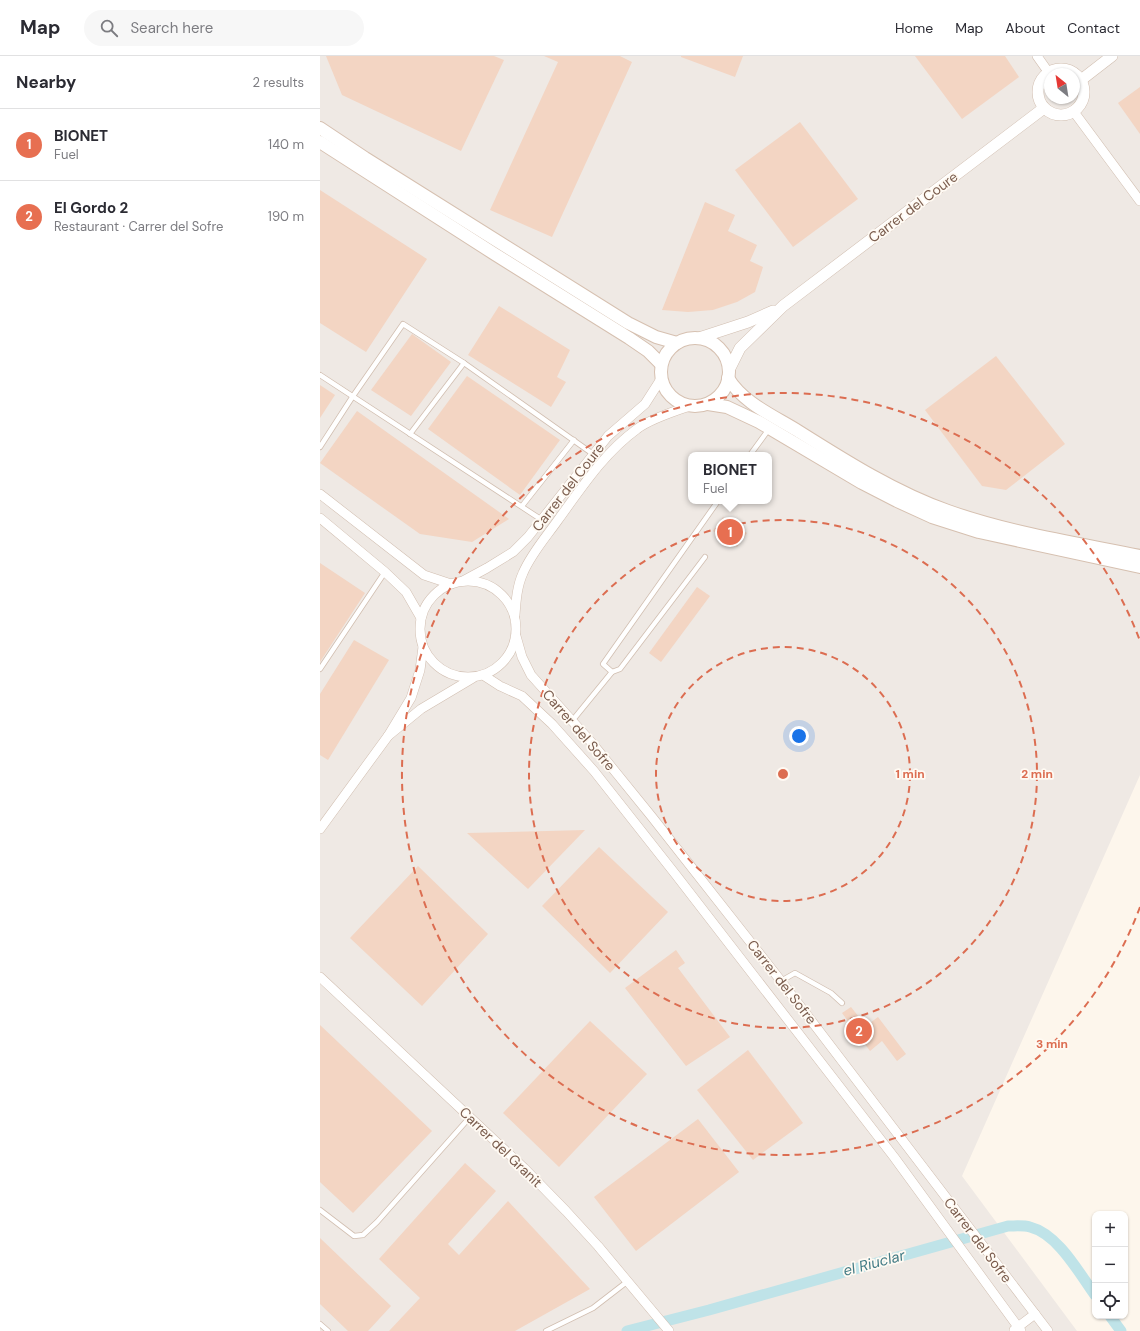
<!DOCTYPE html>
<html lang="en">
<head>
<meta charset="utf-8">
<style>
  body { margin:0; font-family:"DM Sans",sans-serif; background:#f7f7f7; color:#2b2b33 }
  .controls { position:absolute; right:12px; bottom:12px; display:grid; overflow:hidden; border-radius:8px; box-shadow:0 1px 3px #0004 }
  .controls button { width:36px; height:36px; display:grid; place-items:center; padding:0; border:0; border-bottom:1px solid #e1e1e2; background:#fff; color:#2b2b33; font:20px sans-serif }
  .compass { position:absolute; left:724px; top:12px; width:36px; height:36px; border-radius:50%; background:#fff; box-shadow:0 1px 3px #0004; rotate:330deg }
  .you { position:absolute; left:479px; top:680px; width:14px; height:14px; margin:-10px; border:3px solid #fff; border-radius:50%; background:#1a73e8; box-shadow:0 0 0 6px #1a73e833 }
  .badge { display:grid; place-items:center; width:26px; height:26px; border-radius:50%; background:#e76f51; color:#fff; font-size:13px; font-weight:700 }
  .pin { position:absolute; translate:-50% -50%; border:2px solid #fff; box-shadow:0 1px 4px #0006 }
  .popup { position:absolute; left:368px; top:396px; width:84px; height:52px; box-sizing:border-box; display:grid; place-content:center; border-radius:8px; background:#fff; filter:drop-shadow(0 1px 3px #0005); font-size:13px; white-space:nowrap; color:#7c7c81 }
  .popup b { font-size:15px; color:#2b2b33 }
  .popup::after { content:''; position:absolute; left:50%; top:100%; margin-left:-8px; border:8px solid transparent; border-top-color:#fff }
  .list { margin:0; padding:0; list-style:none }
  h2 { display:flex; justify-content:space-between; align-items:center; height:52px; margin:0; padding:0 16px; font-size:17px }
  h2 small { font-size:13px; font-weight:400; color:#7c7c81 }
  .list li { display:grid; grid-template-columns:26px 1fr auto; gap:12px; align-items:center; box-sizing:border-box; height:72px; padding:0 16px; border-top:1px solid #e1e1e2 }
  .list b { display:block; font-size:15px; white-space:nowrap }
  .list p { margin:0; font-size:13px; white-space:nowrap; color:#7c7c81 }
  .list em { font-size:13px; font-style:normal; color:#7c7c81 }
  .icon { flex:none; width:22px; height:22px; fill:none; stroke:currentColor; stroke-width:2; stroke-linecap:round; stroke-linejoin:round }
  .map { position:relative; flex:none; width:820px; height:1275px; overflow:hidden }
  header { display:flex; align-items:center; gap:24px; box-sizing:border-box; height:56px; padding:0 20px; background:#fff; border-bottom:1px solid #e1e1e2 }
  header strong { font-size:19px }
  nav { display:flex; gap:22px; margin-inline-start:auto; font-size:14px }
  .search { width:280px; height:36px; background:#f7f7f7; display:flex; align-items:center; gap:10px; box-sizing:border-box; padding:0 14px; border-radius:22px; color:#7c7c81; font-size:15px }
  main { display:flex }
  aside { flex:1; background:#fff }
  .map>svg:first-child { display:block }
  .industrial { fill:#efe9e4; fill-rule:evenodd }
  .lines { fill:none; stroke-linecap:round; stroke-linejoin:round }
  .canal { stroke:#bfe3e8; stroke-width:11 }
  .building { fill:#f3d5c3 }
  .service-casing { stroke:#d1beb0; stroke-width:6 }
  .minor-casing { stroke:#d1beb0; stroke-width:10 }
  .tertiary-casing { stroke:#d1beb0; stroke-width:12 }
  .secondary-casing { stroke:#d6c0b0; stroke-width:14 }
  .service { stroke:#fff; stroke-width:4.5 }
  .minor { stroke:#fff; stroke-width:9 }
  .tertiary { stroke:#fff; stroke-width:11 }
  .secondary { stroke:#fff; stroke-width:12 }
  .ring { fill:none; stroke:#dc6d51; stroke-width:2; stroke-dasharray:7 5 }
  .labels { text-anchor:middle; stroke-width:3.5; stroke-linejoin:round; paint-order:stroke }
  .street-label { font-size:14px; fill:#7a5c4d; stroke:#fffaf3 }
  .water-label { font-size:15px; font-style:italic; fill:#437c86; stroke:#fffaf3 }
  .centre { fill:#dc6d51; stroke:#fffaf3; stroke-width:2 }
  .ring-label { font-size:12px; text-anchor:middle; font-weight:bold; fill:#dc6d51; stroke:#fffaf3; stroke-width:3.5; stroke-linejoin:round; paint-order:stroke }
</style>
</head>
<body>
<header>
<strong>Map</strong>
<div class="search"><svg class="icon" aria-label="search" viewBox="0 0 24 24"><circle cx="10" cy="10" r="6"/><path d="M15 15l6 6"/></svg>Search here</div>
<nav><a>Home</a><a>Map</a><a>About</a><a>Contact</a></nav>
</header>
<main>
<aside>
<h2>Nearby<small>2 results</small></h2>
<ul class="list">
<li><span class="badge">1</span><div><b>BIONET</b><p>Fuel</p></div><em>140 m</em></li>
<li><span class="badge">2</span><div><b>El Gordo 2</b><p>Restaurant · Carrer del Sofre</p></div><em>190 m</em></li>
</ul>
</aside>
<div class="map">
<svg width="820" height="1275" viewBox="0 0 820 1275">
  <rect width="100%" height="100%" fill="#fdf6ec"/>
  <path class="industrial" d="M0 0H820V719L642 1120 757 1275H0ZM730 18H754V42H730ZM371 399H449V445H371Z"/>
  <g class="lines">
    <g class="canal">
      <path d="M790 1260 801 1275"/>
      <path d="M307 1275 389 1254 688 1170C695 1170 703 1169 710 1171 738 1178 759 1217 775 1239"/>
    </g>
  </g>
  <g class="building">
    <path d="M6 0H174L184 4 141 95 22 39Z"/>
    <path d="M224 0H300L312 6 232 181 170 154 238 6Z"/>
    <path d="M361 0H423L415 21 361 1Z"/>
    <path d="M595 0H685L699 21 642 63Z"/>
    <path d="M820 31V78L798 47Z"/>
    <path d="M480 66 538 143 473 191 415 114Z"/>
    <path d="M0 134 107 203 46 296 0 267Z"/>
    <path d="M385 146 415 159 408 175 437 189 430 205 443 211 435 236 417 246 393 254 368 256 342 254Z"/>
    <path d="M179 250 250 294 237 321 246 326 231 351 148 299Z"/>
    <path d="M92 278 131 306 91 360 51 334Z"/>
    <path d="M676 300 745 388 686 434 662 430 605 354Z"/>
    <path d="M147 320 240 384 200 439 108 373Z"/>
    <path d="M0 329 15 339 0 362Z"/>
    <path d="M37 355 189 463 152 486 100 478 0 407Z"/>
    <path d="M403 461 427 477 417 491 393 475Z"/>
    <path d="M0 507 45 537 0 606Z"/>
    <path d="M377 531 390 540 341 606 329 597Z"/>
    <path d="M34 584 69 604 8 704 0 699V638Z"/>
    <path d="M265 774 208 833 147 777Z"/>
    <path d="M279 791 348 856 290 917 222 850Z"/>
    <path d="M98 810 168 878 102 950 30 882Z"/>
    <path d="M356 894 365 907 358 912 410 981 366 1010 305 932Z"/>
    <path d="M531 951 546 970 558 961 586 998 577 1005 562 985 550 995 522 957Z"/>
    <path d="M270 965 327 1018 239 1111 183 1057Z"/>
    <path d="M0 969 112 1075 33 1157 0 1126Z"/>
    <path d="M428 994 483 1067 433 1104 377 1034Z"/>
    <path d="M378 1063 419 1116 316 1195 274 1141Z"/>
    <path d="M145 1107 176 1135 128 1188 139 1199 188 1145 270 1233 195 1275H69L100 1242 59 1203Z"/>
    <path d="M0 1182 71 1250 48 1275H28L0 1248Z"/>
  </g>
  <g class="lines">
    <defs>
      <g id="service">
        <path d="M0 319 222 464"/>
        <path d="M90 378 144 307"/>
        <path d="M0 391 33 340 83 268 144 307 273 398"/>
        <path d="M430 399 449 373"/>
        <path d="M202 450 254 384"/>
        <path d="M0 613 65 516"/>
        <path d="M292 616 283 608 398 445"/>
        <path d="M252 665 292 616 300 613 385 501"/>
        <path d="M461 925 475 917 511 937 522 947"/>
        <path d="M0 1154 34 1180 43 1179 57 1166 150 1061"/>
        <path d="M0 1268 8 1275"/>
        <path d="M226 1275 273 1252 308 1225"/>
      </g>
      <g id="minor">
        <path d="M717 0 729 17"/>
        <path d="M754 56 820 145"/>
        <path d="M0 438 104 519 131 528"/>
        <path d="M0 462 65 516 86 536 101 562"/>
        <circle cx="148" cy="573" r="48"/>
        <path d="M143 525 167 512 193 496 208 481 288 380 325 348 341 323"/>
        <path d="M195 559C196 545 197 530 203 517 211 498 226 481 238 464 262 431 284 397 317 373 330 363 355 355 370 350"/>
        <path d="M196 580 202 601 211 619 272 687 332 761 461 925 728 1275"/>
        <path d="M103 591 100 614 91 642 68 680 101 653 153 622"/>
        <path d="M163 619 180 630 202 640 232 668 274 715 356 819 574 1101 701 1275"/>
        <path d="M0 773 68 680"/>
        <path d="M0 921 204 1112 246 1155 278 1190 349 1275"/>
        <path d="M694 1274 715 1258"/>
      </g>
      <g id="tertiary">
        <circle cx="741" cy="36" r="23"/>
        <path d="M761 24 792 0"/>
        <path d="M379 282 428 266 453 255"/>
        <path d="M409 314 420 292 463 250 724 52"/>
      </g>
      <g id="secondary">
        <path d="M0 72 45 102 308 267 336 281 357 287"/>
        <path d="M0 86 173 197 309 282 328 295 341 308"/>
        <circle cx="375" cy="316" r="34"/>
        <path d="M408 322C423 347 454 360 478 375 524 404 576 437 628 455 690 477 756 487 820 500"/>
        <path d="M388 348 407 351 439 366 542 427 577 445 612 461 659 476 820 511"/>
      </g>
    </defs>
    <use href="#service" class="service-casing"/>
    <use href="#minor" class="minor-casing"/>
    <use href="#tertiary" class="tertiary-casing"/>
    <use href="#secondary" class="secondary-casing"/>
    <use href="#service" class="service"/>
    <use href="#minor" class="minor"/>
    <use href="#tertiary" class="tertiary"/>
    <use href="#secondary" class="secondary"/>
  </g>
  <g class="ring">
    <circle cx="463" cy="718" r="127"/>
    <circle cx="463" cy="718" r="254"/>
    <path d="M820 851A381 381 0 1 1 820 585"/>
  </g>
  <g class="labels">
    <g class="street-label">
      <text transform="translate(593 151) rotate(-37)" y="5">Carrer del Coure</text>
      <text transform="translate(248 431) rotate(-52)" y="5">Carrer del Coure</text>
      <text transform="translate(259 674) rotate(49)" y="5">Carrer del Sofre</text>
      <text transform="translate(462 926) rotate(52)" y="5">Carrer del Sofre</text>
      <text transform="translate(181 1091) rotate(44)" y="5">Carrer del Granit</text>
      <text transform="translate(658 1184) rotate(53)" y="5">Carrer del Sofre</text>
    </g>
    <g class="water-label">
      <text transform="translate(554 1207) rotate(-15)" y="5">el Riuclar</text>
    </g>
  </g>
  <circle cx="463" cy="718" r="6" class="centre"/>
  <g class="ring-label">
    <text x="590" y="722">1 min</text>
    <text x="717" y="722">2 min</text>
    <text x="732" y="992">3 min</text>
  </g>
</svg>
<div class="controls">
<button>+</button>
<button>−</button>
<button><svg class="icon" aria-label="locate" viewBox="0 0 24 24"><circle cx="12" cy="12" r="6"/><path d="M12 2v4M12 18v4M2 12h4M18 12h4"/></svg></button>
</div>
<svg class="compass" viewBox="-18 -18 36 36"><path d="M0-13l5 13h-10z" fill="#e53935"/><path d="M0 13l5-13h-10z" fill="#7c7c81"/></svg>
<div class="you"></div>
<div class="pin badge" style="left:410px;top:476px">1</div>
<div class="popup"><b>BIONET</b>Fuel</div>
<div class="pin badge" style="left:539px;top:975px">2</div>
</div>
</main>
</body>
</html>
